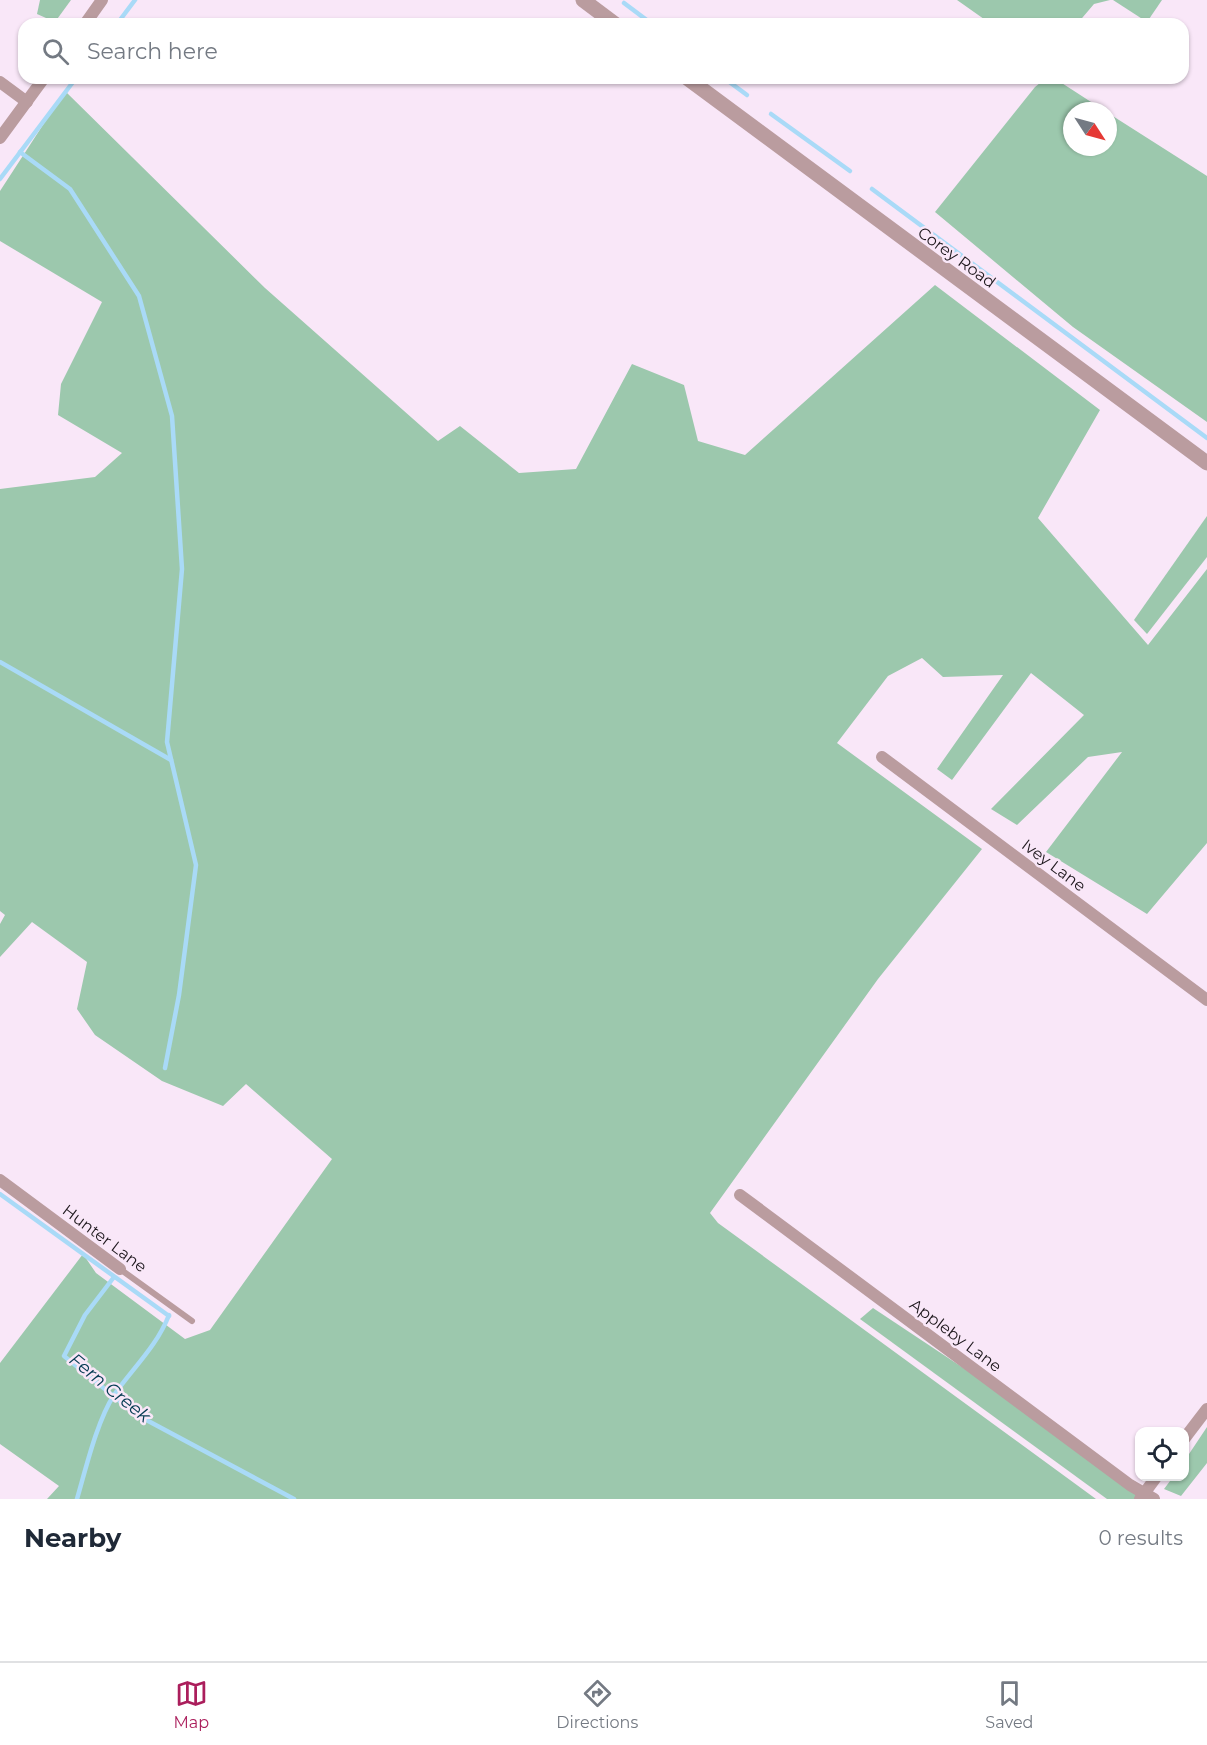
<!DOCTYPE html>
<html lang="en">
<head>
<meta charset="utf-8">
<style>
  body { margin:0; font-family:Montserrat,sans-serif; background:#f6f6f7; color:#1f2937 }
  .controls { position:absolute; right:18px; bottom:18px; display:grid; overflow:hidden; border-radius:12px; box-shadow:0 2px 4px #0004 }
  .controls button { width:54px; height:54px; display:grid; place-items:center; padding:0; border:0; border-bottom:2px solid #e0e1e3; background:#fff; color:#1f2937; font:30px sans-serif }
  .compass { position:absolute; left:1063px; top:102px; width:54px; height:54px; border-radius:50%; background:#fff; box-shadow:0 2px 4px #0004; rotate:126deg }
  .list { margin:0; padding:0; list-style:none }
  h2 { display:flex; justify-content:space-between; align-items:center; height:78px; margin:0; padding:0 24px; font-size:26px }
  h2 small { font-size:20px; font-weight:400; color:#747a83 }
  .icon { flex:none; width:33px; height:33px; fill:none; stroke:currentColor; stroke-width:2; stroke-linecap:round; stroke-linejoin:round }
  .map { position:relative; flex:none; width:1207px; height:1499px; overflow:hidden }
  .search { position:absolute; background:#fff; box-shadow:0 2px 4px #0004; left:18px; right:18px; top:18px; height:66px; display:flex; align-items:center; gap:15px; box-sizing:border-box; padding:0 21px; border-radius:18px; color:#747a83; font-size:22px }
  .sheet { height:162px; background:#fff }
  nav { display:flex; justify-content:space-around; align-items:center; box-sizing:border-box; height:84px; border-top:2px solid #e0e1e3; background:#fff; font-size:16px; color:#747a83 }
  nav a { display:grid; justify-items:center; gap:3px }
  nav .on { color:#ab1e5c }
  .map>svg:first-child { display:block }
  .green { fill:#9cc8ad }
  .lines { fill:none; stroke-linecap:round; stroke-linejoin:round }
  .stream { stroke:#a9daf7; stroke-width:4.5 }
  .service { stroke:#ba9c9f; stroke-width:6 }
  .minor { stroke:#ba9c9f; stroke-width:12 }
  .tertiary { stroke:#ba9c9f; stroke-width:15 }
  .labels { text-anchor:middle; stroke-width:5; stroke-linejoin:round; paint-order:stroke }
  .street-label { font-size:16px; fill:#1c161b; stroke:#f9e7f8 }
  .water-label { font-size:18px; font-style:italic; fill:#033a51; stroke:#f9e7f8 }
</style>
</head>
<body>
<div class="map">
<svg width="1207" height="1499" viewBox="0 0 1207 1499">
  <rect width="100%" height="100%" fill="#f9e7f8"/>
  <g class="green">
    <path d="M40 0H71L55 22 37 14Z"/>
    <path d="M957 0H1110L1094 4 1077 24H991Z"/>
    <path d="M1113 0H1162L1147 22Z"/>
    <path d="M1046 78H1054L1105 111H1072V147H1108V113L1207 176V422L1073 327 935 212 1035 87Z"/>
    <path d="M65 91 265 288 438 441 460 426 519 473 576 469 632 364 684 385 698 441 745 455 935 285 1100 410 1038 518 1148 645 1207 569V843L1147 914 1046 852 1122 752 1088 757 1017 825 991 809 1084 715 1031 673 952 780 937 769 1003 675 943 677 922 658 888 676 837 743 982 849 878 979 710 1213 718 1223 1096 1499H47L59 1486 0 1444V1363L83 1254 96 1273 185 1339 210 1330 332 1159 246 1084 223 1106 162 1081 95 1035 77 1009 87 962 32 922 0 957V924L5 915 0 911V489L95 477 122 453 58 415 61 384 102 302 0 241V191Z"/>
    <path d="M1207 516V557L1147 634 1134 620Z"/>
    <path d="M873 1308 1158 1497 1160 1499H1107L860 1319Z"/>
    <path d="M1207 1427V1463L1181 1496 1164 1489 1173 1477 1184 1476 1185 1460Z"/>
  </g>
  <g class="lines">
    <g class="stream">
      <path d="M624 3 652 24"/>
      <path d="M117 24 135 0"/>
      <path d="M724 78 747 95"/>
      <path d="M771 114 850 171"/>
      <path d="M20 152 70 189 139 296 172 416 182 569 167 742 196 865 179 995 165 1068"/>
      <path d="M0 179 76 78"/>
      <path d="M872 189 1207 438"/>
      <path d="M0 662 171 760"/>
      <path d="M0 1194 169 1316"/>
      <path d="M114 1277 85 1315 64 1356 137 1415 294 1499"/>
      <path d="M77 1499C86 1468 97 1421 114 1395 133 1368 157 1346 169 1315"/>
    </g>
    <path class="service" d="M120 1269 192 1321"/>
    <g class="minor">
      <path d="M85 24 102 0"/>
      <path d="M0 82 27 102"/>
      <path d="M0 138 44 78"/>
      <path d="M882 757 1207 1000"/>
      <path d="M0 1180 120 1269"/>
      <path d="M740 1195 1130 1485 1154 1499"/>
      <path d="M1184 1439 1207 1409"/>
      <path d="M1140 1499 1157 1476"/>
    </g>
    <g class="tertiary">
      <path d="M583 0 615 24"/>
      <path d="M687 78 1207 463"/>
    </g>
  </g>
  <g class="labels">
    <g class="street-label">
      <text transform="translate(957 257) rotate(36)" y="6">Corey Road</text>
      <text transform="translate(1054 865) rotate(37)" y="6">Ivey Lane</text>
      <text transform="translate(105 1238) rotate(37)" y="6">Hunter Lane</text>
      <text transform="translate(956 1335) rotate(37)" y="6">Appleby Lane</text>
    </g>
    <g class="water-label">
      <text transform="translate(110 1388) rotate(39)" y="6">Fern Creek</text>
    </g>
  </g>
</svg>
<div class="controls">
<button><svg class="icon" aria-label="locate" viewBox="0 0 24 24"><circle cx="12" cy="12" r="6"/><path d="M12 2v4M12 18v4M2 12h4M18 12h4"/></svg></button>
</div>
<svg class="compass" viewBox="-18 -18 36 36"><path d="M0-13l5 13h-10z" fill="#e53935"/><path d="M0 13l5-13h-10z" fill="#747a83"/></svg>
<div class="search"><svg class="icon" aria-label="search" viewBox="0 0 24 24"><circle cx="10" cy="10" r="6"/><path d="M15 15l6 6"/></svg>Search here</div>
</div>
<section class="sheet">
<h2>Nearby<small>0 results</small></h2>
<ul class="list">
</ul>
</section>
<nav>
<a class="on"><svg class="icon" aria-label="map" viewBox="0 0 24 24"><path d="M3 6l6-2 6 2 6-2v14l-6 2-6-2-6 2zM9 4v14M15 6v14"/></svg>Map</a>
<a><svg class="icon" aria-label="directions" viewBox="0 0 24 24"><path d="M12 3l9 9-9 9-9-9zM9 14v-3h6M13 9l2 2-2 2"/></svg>Directions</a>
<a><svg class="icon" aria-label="saved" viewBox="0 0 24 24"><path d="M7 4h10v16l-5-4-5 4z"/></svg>Saved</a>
</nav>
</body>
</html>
